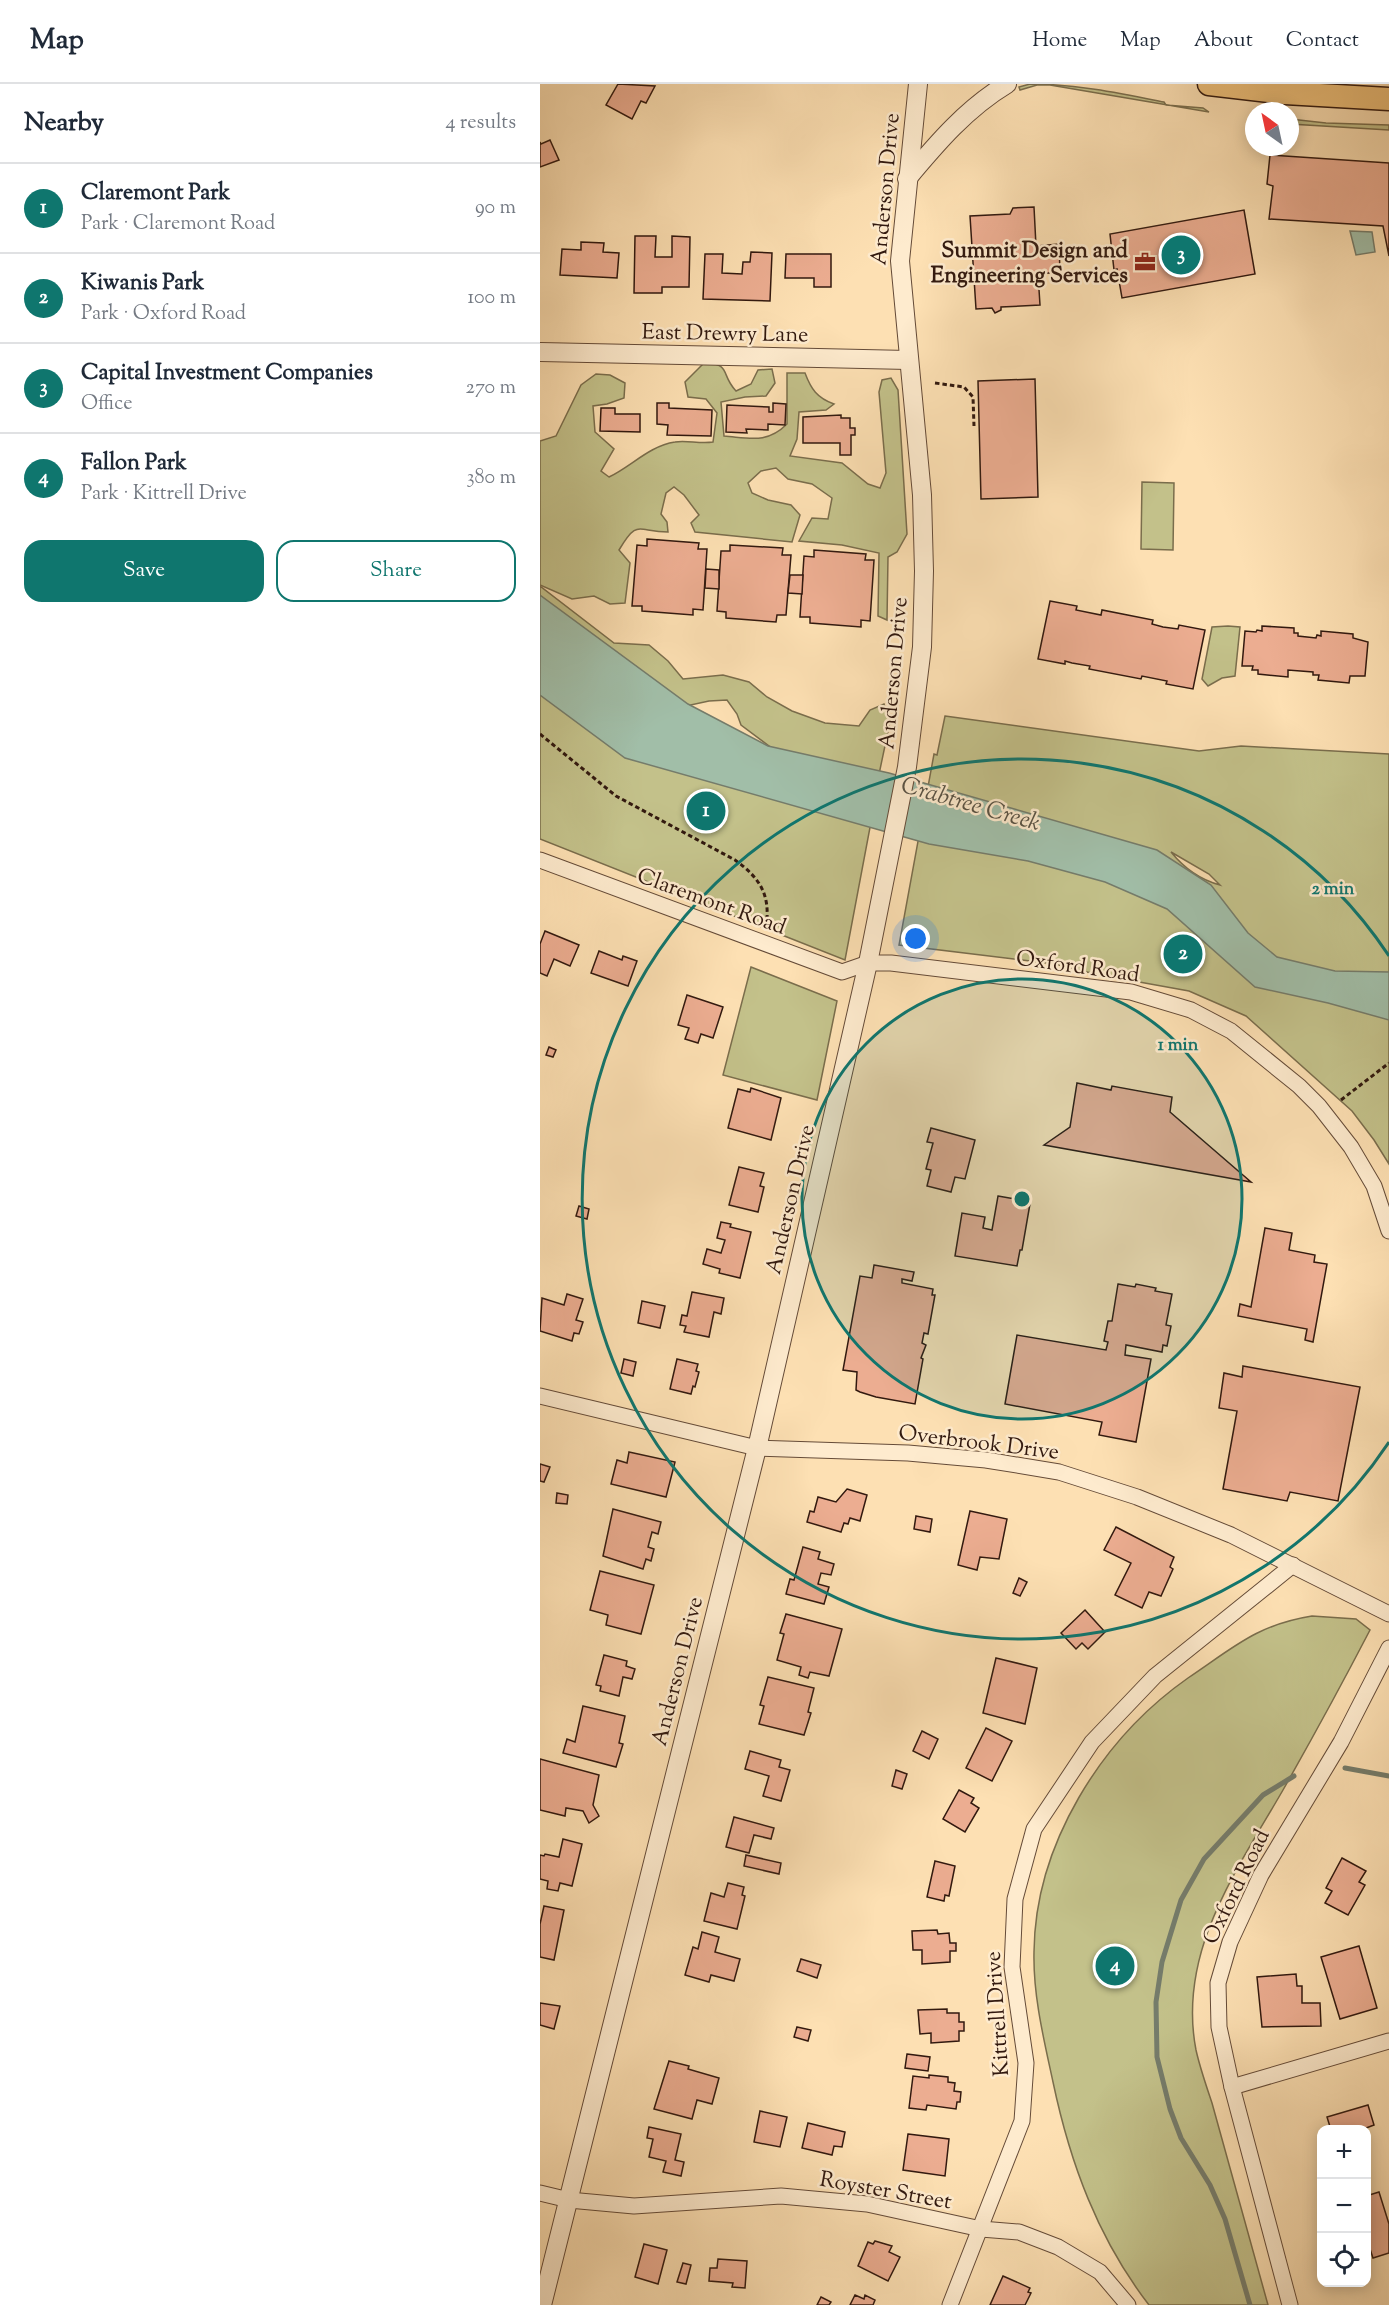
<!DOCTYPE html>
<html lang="en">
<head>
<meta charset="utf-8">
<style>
  body { margin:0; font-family:"Sorts Mill Goudy",serif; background:#f2f2f3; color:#1f2937 }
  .controls { position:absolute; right:18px; bottom:18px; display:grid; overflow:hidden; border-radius:12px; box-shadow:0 3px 15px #0003 }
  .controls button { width:54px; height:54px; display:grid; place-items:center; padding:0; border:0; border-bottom:2px solid #e0e1e3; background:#fff; color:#1f2937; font:30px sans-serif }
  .compass { position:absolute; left:705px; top:18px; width:54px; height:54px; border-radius:50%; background:#fff; box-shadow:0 3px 15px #0003; rotate:327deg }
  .you { position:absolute; left:376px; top:855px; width:21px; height:21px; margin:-15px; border:4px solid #fff; border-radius:50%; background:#1a73e8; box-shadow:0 0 0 9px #1a73e833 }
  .badge { display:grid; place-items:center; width:39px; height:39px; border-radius:50%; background:#0f766e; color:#fff; font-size:20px; font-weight:700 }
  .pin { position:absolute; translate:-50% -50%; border:3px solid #fff; box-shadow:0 2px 6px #0006 }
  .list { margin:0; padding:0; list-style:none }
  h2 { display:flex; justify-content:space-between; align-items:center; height:78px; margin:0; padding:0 24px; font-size:26px }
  h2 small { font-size:20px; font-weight:400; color:#747a83 }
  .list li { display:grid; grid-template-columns:39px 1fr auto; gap:18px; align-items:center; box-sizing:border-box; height:90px; padding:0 24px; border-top:2px solid #e0e1e3 }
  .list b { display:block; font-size:22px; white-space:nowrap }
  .list p { margin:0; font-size:20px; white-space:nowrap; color:#747a83 }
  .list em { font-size:20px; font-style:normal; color:#747a83 }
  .actions { display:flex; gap:12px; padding:18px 24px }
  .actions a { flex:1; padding:14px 0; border:2px solid #0f766e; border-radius:18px; text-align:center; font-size:21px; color:#0f766e }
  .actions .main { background:#0f766e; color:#fff }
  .icon { flex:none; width:33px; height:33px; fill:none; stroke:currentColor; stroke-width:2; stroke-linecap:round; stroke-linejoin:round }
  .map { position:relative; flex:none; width:849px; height:2221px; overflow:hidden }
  header { display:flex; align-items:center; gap:36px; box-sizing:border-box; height:84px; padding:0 30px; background:#fff; border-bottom:2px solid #e0e1e3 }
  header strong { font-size:28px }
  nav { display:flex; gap:33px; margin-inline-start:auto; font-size:21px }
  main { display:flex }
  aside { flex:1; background:#fff }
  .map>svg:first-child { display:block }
  .green { fill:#c3c18a; stroke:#7a6d4c; stroke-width:1.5; fill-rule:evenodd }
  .water { fill:#a1bea8; stroke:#757c6b; stroke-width:1.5 }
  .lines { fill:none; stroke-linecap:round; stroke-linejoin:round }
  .stream { stroke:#757c6b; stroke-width:5 }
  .building { fill:#ecad91; stroke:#32190f; stroke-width:1.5 }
  .minor-casing { stroke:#654b38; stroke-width:17 }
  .tertiary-casing { stroke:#654b38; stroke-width:20 }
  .primary-casing { stroke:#32190f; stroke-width:25 }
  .path { stroke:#32190f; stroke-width:3; stroke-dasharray:4.5 3; stroke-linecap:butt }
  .minor { stroke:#feebce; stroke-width:15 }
  .tertiary { stroke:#feebce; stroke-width:18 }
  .primary { stroke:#eec07a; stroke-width:22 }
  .ring { fill:none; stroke:#0f766e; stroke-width:3 }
  .labels { text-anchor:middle; stroke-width:5; stroke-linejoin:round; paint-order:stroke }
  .street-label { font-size:22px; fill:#32190f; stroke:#feebce }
  .poi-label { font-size:22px; font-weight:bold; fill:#32190f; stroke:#feebce; text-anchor:end }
  .water-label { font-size:24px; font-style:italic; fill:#595345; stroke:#feebce }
  .centre { fill:#0f766e; stroke:#feebce; stroke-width:3 }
  .ring-label { font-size:18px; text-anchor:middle; font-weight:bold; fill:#0f766e; stroke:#feebce; stroke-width:5; stroke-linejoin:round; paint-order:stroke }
</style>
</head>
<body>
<header>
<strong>Map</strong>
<nav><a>Home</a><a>Map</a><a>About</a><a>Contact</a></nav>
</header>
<main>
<aside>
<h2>Nearby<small>4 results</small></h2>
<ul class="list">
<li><span class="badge">1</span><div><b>Claremont Park</b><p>Park · Claremont Road</p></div><em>90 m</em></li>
<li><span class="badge">2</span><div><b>Kiwanis Park</b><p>Park · Oxford Road</p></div><em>100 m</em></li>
<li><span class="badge">3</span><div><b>Capital Investment Companies</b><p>Office</p></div><em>270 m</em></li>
<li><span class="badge">4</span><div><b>Fallon Park</b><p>Park · Kittrell Drive</p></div><em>380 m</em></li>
</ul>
<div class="actions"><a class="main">Save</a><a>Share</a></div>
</aside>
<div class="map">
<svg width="849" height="2221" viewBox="0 0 849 2221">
  <rect width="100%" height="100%" fill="#fde0b3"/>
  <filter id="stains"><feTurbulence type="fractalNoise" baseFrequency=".00333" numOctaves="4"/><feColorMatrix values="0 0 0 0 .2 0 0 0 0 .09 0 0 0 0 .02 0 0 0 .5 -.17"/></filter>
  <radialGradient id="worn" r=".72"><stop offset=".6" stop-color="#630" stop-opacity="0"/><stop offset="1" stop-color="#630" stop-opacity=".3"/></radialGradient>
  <g class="green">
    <path d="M490 0C536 0 579 9 624 18L626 21 663 24 669 28 510 1H497L480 6 479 3Z"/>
    <path d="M750 35 786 39 849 41V46L750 40Z"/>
    <path d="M165 278C192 281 180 290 196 307L211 300 218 286 232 285 235 299 226 312 205 313 181 318 184 352C210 354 227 360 247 340V289H265C271 305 277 314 294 320L286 326 259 328 257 355 250 372 302 379 328 400 340 404 346 389 339 308 342 296 351 294 358 306 367 450 357 468 348 473 347 536 338 532 339 469 302 461 259 457 272 434 288 435 292 414 272 400 248 395 236 384 221 387 208 399 212 409 228 416 251 421 260 431 252 458 155 448 151 439 159 431 144 411 134 403 126 409 121 430 127 438 128 448C97 448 98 434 79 466L90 479 85 519 70 520 54 512 32 515 0 501V357L16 352 41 301 56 290 70 291 85 299 84 314 67 320 53 322 55 348 74 365 61 387 69 393C92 382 109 362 135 358 146 356 160 360 173 358L177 329 166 315 148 313 145 298Z"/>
    <path d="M602 398 634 399 633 466 601 465Z"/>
    <path d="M0 502 74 559 109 561 128 577 143 595 183 591 209 598 227 613 252 627 285 639 319 642 330 626 344 620 350 638 338 695 241 671 201 641 197 630 187 616 169 617 146 622 0 548Z"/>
    <path d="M688 542 700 543 695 592 682 594 668 602 662 595 672 543Z"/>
    <path d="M0 565 335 717 305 876 0 755Z"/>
    <path d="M405 632 659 667 701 662 849 670V1080L834 1056 812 1027 706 932 649 907 555 890 515 880 359 861 394 670 397 671ZM631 768 669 790 680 801C661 796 644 784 631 768Z"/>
    <path d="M211 883 297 917 277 1016 183 991Z"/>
    <path d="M772 1532 816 1535 830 1546C802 1600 773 1653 743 1706 697 1786 637 1868 656 1966 660 1984 666 2001 672 2019L728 2221H609C558 2155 530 2079 513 1998 504 1956 493 1912 494 1868 495 1761 561 1655 648 1594 693 1564 716 1541 772 1532Z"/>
  </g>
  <g class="water">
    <path d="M810 147 832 148 835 168 816 171Z"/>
    <path d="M0 511 148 620 228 662 349 689 617 766 671 801 708 849 737 873 795 887 849 888V936L788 919 715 903 627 825 565 798 488 777 389 760 85 674 0 611Z"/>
  </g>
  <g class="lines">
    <g class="stream">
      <path d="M805 1684 849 1692"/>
      <path d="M710 2221 685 2135 670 2101 641 2054 630 2025 617 1973 616 1918 622 1878 641 1816 664 1775 723 1711 754 1692"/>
    </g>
  </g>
  <g class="building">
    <path d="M78 0 115 2 106 19 101 17 92 35 66 21Z"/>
    <path d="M10 56 19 76 0 83V58L1 60Z"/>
    <path d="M730 71 849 79V172L843 142 729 135 733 102 727 100Z"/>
    <path d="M494 123 496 162 519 160 520 188 498 190 500 221 461 223V226L455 229 452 224 436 225 430 132 470 130 473 124Z"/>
    <path d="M704 126 715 190 582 214 577 185 574 186 570 150Z"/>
    <path d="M95 152H116L115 173H132V152L150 153 149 203H122V209H94Z"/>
    <path d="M41 158 64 159 63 168 79 169 77 194 20 191 22 165 41 166Z"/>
    <path d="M211 168 232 169 230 217 163 215 165 170H183L182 189 202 190 203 178H210Z"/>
    <path d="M246 170H291V203H274V194H245Z"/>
    <path d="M495 295 498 413 441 415 438 297Z"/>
    <path d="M117 319H129V324L172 326 171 352 127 351 128 341 117 340Z"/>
    <path d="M233 319 246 320 245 341 228 340V346L206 345 207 349 186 348 187 321 229 323V328H233Z"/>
    <path d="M61 324H75V330H100V348L60 347Z"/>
    <path d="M301 331V334H310V344H315V351H311V371H300V359H263V333Z"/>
    <path d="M107 455 159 459 158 465H167L163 526 153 525V531L102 527V522H92L97 461 107 462Z"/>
    <path d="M190 461 243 464 242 471H251L246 531H237L236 538 186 534V528L177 527 181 467H190Z"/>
    <path d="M274 466 326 470 325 476H334L330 537 321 536V543L270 539V533H260L264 472 274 473Z"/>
    <path d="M166 485 179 486V505L165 504Z"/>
    <path d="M250 491H263L262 510 248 509Z"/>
    <path d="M510 517 537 522 536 526 561 531 562 526 613 536 612 540 623 543 638 545 639 541 665 546 653 605 626 600 627 597 602 592 601 595 549 585 550 582 532 579 525 577V580L498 575Z"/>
    <path d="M722 542 754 544V549H758V552L776 554 777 551 781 552V547L813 550V554L828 558 825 592H810L809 599 778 596 779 591H773V588L748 586V593L718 590V586H712L713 582H702L705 547 716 548 717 546 722 547Z"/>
    <path d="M5 847 39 861 30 882 14 875 7 892 0 889V860Z"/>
    <path d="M59 867 82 876 83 872 97 877 88 902 51 889Z"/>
    <path d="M147 911 183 923 173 954 161 950 158 959 145 955 149 944 138 941Z"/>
    <path d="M9 963 16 966 13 973 6 971Z"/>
    <path d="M537 999 571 1006 572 1002 632 1013 630 1028 711 1098 504 1061 530 1043Z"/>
    <path d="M211 1004 241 1014 231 1056 188 1044 198 1005 210 1008Z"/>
    <path d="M391 1044 435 1056 425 1095 415 1093 411 1108 387 1102 391 1086 386 1085 393 1059 387 1058Z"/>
    <path d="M199 1083 224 1089 220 1102 224 1103 218 1128 189 1121Z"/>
    <path d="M458 1112 481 1116V1112L491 1114 482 1166H480L477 1182 415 1172 422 1129 445 1133 443 1144 452 1146Z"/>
    <path d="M39 1122 49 1125 47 1135 36 1132Z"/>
    <path d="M181 1138 191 1140 190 1143 211 1148 200 1194 179 1189 180 1185 163 1180 167 1165 181 1169 185 1156 177 1154Z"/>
    <path d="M725 1144 752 1149 749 1166 775 1171 774 1178 787 1180 773 1258 765 1256 767 1245 698 1232 700 1220 711 1223Z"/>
    <path d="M334 1181 374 1188 372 1197 362 1195V1199L393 1205 392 1211H395L388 1250 384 1249 382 1259 386 1261 381 1274 383 1275 375 1320 336 1313 320 1308 316 1306 317 1288 303 1286 320 1192 332 1194Z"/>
    <path d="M578 1200 595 1203 596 1200 616 1204 615 1207 632 1210 626 1241 631 1242 627 1262 623 1261 622 1268 586 1261 585 1271 611 1275 596 1358 559 1351 562 1338 465 1320 477 1251 566 1266 568 1258 564 1257 568 1237H572Z"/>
    <path d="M152 1208 184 1214 181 1230 174 1228 169 1253 144 1248 146 1242 140 1241 142 1231 147 1232Z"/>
    <path d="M27 1210 43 1215 36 1236 43 1238 39 1250 34 1249 32 1257 0 1247 2 1214 24 1221Z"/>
    <path d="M102 1217 125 1222 120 1244 98 1239Z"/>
    <path d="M84 1275 96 1278 93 1292 81 1289Z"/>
    <path d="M137 1275 158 1280 156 1287 159 1288 155 1303 153 1302 151 1310 130 1305Z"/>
    <path d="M703 1282 820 1303 798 1417 750 1408 747 1417 683 1405 697 1327 679 1324 684 1289 702 1293Z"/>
    <path d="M89 1368 135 1378 126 1413 71 1400 77 1376 87 1379Z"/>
    <path d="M0 1380 10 1383 4 1398 0 1397Z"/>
    <path d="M307 1405 327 1411 320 1437 310 1434 308 1440 304 1439 301 1448 267 1438 270 1427 274 1428 278 1413 296 1418Z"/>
    <path d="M17 1409 28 1411 27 1420 16 1419Z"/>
    <path d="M73 1425 121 1438 118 1450 112 1448 108 1463 114 1465 111 1477 106 1475 103 1485 63 1472Z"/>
    <path d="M430 1427 467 1435 459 1475 440 1473 437 1486 418 1481Z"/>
    <path d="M376 1432 392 1435 390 1448 374 1445Z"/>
    <path d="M576 1443 634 1473 630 1483 633 1485 621 1512 609 1508 602 1524 575 1511 591 1479 564 1466Z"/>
    <path d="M263 1463 280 1468 278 1475 294 1480 291 1491 281 1489 278 1500 289 1503 284 1520 246 1510 250 1495 254 1496Z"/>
    <path d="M60 1487 114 1501 101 1550 66 1541 68 1531 50 1526Z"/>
    <path d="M479 1494 487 1498 480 1512 473 1509Z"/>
    <path d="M545 1526 565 1548 548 1565 542 1559 536 1565 521 1549Z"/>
    <path d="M246 1530 302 1545 289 1592 270 1588 268 1594 259 1591 261 1583 237 1576 244 1550 240 1549Z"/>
    <path d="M64 1571 87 1577 86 1582 95 1585 92 1595 83 1593 79 1612 60 1607 61 1602 56 1601Z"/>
    <path d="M456 1574 497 1584 485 1640 443 1629Z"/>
    <path d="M228 1593 274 1604 268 1628 271 1629 264 1651 219 1640 224 1622 220 1621Z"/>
    <path d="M43 1622 85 1632 79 1659 83 1660 76 1683 23 1669 27 1655 35 1658Z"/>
    <path d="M446 1644 472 1657 452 1697 426 1684Z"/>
    <path d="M382 1647 398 1655 389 1675 373 1667Z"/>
    <path d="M210 1667 241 1676 239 1683 250 1686 241 1717 223 1712 229 1692 205 1685Z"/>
    <path d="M0 1675 59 1691 53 1721 59 1732 49 1739 43 1727 26 1724 25 1732 0 1726Z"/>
    <path d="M356 1686 367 1690 362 1705 352 1702Z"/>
    <path d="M419 1706 434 1714 431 1719 439 1724 425 1748 403 1735Z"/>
    <path d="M194 1733 234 1744 231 1755 214 1751 209 1769 186 1763Z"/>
    <path d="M23 1755 42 1760 32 1802 20 1799 18 1807 7 1805 8 1797 0 1795V1771L4 1772 5 1770 19 1773Z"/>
    <path d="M206 1771 241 1779 239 1790 204 1782Z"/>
    <path d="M802 1774 826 1787 819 1798 825 1801 808 1831 785 1819 792 1807 786 1804Z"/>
    <path d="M395 1777 415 1782 409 1812 405 1811 404 1817 387 1813Z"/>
    <path d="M188 1799 204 1803 202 1811 205 1812 197 1845 164 1837 171 1809 184 1813Z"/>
    <path d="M4 1822 24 1826 14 1876 0 1873V1840Z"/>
    <path d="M397 1846 398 1850 409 1849 410 1859H416V1867H410V1878L382 1880V1866H373L372 1847Z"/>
    <path d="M162 1848 179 1853 175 1868 200 1875 194 1897 171 1891 169 1898 145 1891 153 1863 158 1865Z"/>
    <path d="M819 1862 837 1924 800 1935 781 1873Z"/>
    <path d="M261 1875 281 1881 277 1894 257 1887Z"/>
    <path d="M756 1890 757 1902H762V1919H780L781 1942 722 1943 717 1893Z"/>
    <path d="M0 1919 20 1922 14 1945 0 1941Z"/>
    <path d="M407 1925V1929H419V1938H424V1947H419V1957L391 1959V1949L380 1950 378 1926Z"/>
    <path d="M257 1943 271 1946 268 1957 254 1953Z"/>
    <path d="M367 1970 390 1973 388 1987 365 1984Z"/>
    <path d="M129 1977 149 1982 148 1985 179 1994 172 2020 157 2016 152 2035 114 2025Z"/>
    <path d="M389 1991 408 1993V1998L415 1999 414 2007 421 2008 420 2018H417L416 2025 387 2021 386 2026 369 2024 373 1992 389 1994Z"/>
    <path d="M828 2021 834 2041 821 2046H791L787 2033Z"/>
    <path d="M220 2027 247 2033 240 2063 214 2058Z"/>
    <path d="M268 2039 305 2048 302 2063 294 2062 292 2071 262 2064Z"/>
    <path d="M109 2043 141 2050 135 2076 144 2078 141 2092 123 2088 126 2077 109 2073 113 2055 107 2054Z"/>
    <path d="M368 2050 409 2055 405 2092 363 2086Z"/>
    <path d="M839 2108 849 2140V2169L833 2174 826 2153V2112Z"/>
    <path d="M335 2157 352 2162 349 2168 360 2173 348 2197 318 2182 328 2158 333 2160Z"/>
    <path d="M104 2160 127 2166 118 2200 95 2193Z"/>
    <path d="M178 2175 207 2177 205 2204 192 2203 193 2199 169 2197 170 2184H177Z"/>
    <path d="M143 2179 151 2181 146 2200 137 2198Z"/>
    <path d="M463 2192 490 2204 488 2208 491 2209 485 2221H450Z"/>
    <path d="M315 2211 324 2215 325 2211 335 2216 333 2221H310Z"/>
    <path d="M281 2213 291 2218 289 2221H277Z"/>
  </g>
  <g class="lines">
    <defs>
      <g id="minor">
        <path d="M0 776 302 888 328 879H351L591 908 651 926 691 947 759 1002 779 1022 811 1063 834 1102 849 1147"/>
        <path d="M0 1312 217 1364 368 1369 446 1376 519 1388 597 1413 691 1451 849 1530"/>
        <path d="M692 2003 849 1957"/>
        <path d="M0 2109 29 2116 94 2122 241 2112 327 2120 441 2145 479 2148 518 2163 560 2188 588 2221"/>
        <path d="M410 2221 482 2037 486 1979 472 1883 475 1815 494 1745 552 1658 615 1592 753 1481"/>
        <path d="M750 2221 692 2003 679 1943 678 1899 690 1858 721 1791 801 1658 849 1564"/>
      </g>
      <g id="tertiary">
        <path d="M367 95C397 59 427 24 467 0"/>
        <path d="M0 268 368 276"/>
        <path d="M2 2221 217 1364 328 879 367 683 382 563 384 487 382 411 360 177 378 0"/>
      </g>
      <path id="primary" d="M669 0 745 9 849 15"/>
    </defs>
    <use href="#minor" class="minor-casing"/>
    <use href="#tertiary" class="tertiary-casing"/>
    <use href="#primary" class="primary-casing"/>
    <g class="path">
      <path d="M395 299 424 303 433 313 434 342"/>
      <path d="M0 650 76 712 195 776C220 794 231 811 226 843"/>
      <path d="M801 1016 849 979"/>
    </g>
    <use href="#minor" class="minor"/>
    <use href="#tertiary" class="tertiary"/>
    <use href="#primary" class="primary"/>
  </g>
  <circle cx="482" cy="1115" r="220" fill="#0f766e" fill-opacity=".12"/>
  <g class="ring">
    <circle cx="482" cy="1115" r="220"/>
    <path d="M849 1358A440 440 0 1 1 849 872"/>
  </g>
  <defs>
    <symbol id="office-bare" viewBox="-9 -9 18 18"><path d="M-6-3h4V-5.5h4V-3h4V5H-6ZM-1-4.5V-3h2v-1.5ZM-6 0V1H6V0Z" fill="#8f2418" stroke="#feebce" stroke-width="2.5" paint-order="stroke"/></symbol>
  </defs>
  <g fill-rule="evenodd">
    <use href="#office-bare" x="590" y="163" width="30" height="30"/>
  </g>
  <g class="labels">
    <g class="street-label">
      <text transform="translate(344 105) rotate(-85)" y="8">Anderson Drive</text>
      <text transform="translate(185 248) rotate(1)" y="8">East Drewry Lane</text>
      <text transform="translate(352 589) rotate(-85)" y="8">Anderson Drive</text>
      <text transform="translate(172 816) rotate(20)" y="8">Claremont Road</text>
      <text transform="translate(538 881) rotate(8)" y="8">Oxford Road</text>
      <text transform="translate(249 1115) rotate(-77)" y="8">Anderson Drive</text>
      <text transform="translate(439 1357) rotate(7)" y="8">Overbrook Drive</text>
      <text transform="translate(136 1587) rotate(-76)" y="8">Anderson Drive</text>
      <text transform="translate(695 1802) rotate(-64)" y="8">Oxford Road</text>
      <text transform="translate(456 1930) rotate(-94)" y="8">Kittrell Drive</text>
      <text transform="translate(346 2105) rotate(10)" y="8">Royster Street</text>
    </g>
    <g class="poi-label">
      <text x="588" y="173">Summit Design and<tspan x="588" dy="25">Engineering Services</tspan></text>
    </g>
    <g class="water-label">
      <text transform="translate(431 719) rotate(16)" y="8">Crabtree Creek</text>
    </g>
  </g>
  <circle cx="482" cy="1115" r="9" class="centre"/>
  <g class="ring-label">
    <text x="793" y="810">2 min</text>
    <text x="638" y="966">1 min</text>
  </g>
  <rect width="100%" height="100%" filter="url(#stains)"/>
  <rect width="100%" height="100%" fill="url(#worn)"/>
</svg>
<div class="controls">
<button>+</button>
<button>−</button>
<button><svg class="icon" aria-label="locate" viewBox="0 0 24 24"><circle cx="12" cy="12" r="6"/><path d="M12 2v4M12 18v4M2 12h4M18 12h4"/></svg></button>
</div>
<svg class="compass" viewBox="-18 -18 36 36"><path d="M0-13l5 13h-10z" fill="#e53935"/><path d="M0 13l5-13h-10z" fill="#747a83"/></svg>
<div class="you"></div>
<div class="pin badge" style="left:166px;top:727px">1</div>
<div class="pin badge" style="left:643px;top:870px">2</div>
<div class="pin badge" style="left:641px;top:171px">3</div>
<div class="pin badge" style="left:575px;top:1882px">4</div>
</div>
</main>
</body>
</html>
